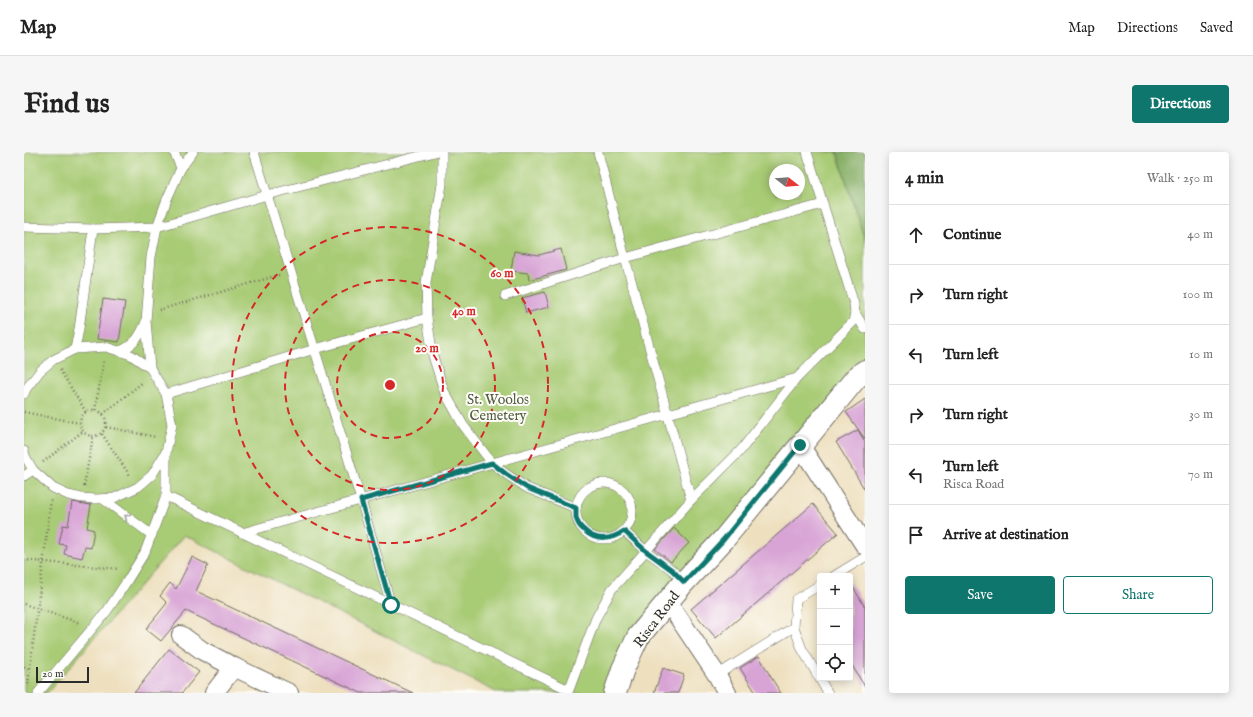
<!DOCTYPE html>
<html lang="en">
<head>
<meta charset="utf-8">
<style>
  body { margin:0; font-family:"IM FELL English",serif; background:#f6f6f6; color:#222 }
  .controls { position:absolute; right:12px; bottom:12px; display:grid; overflow:hidden; border-radius:4px; box-shadow:0 2px 10px #0003 }
  .controls button { width:36px; height:36px; display:grid; place-items:center; padding:0; border:0; border-bottom:1px solid #e0e0e0; background:#fff; color:#222; font:20px sans-serif }
  .compass { position:absolute; left:745px; top:12px; width:36px; height:36px; border-radius:50%; background:#fff; box-shadow:0 2px 10px #0003; rotate:107deg }
  .scale { position:absolute; left:12px; bottom:10px; width:53px; box-sizing:border-box; padding-left:4px; border:2px solid #2b2b2b; border-top:0; font-size:11px; line-height:14px; white-space:nowrap; color:#2b2b2b; -webkit-text-stroke:3px #fdfcf7; paint-order:stroke }
  .stop { position:absolute; width:12px; height:12px; margin:-9px; border:3px solid #0f766e; border-radius:50%; background:#fff }
  .stop.end { background:#0f766e; border-color:#fff; box-shadow:0 1px 4px #0008 }
  .list { margin:0; padding:0; list-style:none }
  h2 { display:flex; justify-content:space-between; align-items:center; height:52px; margin:0; padding:0 16px; font-size:17px }
  h2 small { font-size:13px; font-weight:400; color:#767676 }
  .list li { display:grid; grid-template-columns:26px 1fr auto; gap:12px; align-items:center; box-sizing:border-box; height:60px; padding:0 16px; border-top:1px solid #e0e0e0 }
  .list b { display:block; font-size:15px; white-space:nowrap }
  .list p { margin:0; font-size:13px; white-space:nowrap; color:#767676 }
  .list em { font-size:13px; font-style:normal; color:#767676 }
  .actions { display:flex; gap:8px; padding:12px 16px }
  .actions a { flex:1; padding:9px 0; border:1px solid #0f766e; border-radius:4px; text-align:center; font-size:14px; color:#0f766e }
  .actions .main { background:#0f766e; color:#fff }
  .icon { flex:none; width:22px; height:22px; fill:none; stroke:currentColor; stroke-width:2; stroke-linecap:round; stroke-linejoin:round }
  .map { position:relative; flex:none; width:841px; height:541px; overflow:hidden; border-radius:4px }
  header { display:flex; align-items:center; gap:24px; box-sizing:border-box; height:56px; padding:0 20px; background:#fff; border-bottom:1px solid #e0e0e0 }
  header strong { font-size:19px }
  nav { display:flex; gap:22px; margin-inline-start:auto; font-size:14px }
  .intro { display:flex; align-items:center; justify-content:space-between; box-sizing:border-box; height:96px; padding:0 24px }
  h1 { margin:0; font-size:28px }
  .button { padding:10px 18px; border-radius:4px; background:#0f766e; color:#fff; font-size:14px; font-weight:700 }
  main { display:flex; gap:24px; padding:0 24px }
  aside { flex:1; background:#fff; border-radius:4px; box-shadow:0 2px 10px #0003 }
  .map>svg:first-child { display:block }
  .green { fill:#a8cb74; stroke:#6a7b50; fill-rule:evenodd }
  .forest { fill:#86af66; stroke:#586d48 }
  .building { fill:#d8a4d6 }
  .lines { fill:none; stroke-linecap:round; stroke-linejoin:round }
  .lane-casing { stroke:#6f6a5f; stroke-width:10 }
  .street-casing { stroke:#6f6a5f; stroke-width:20 }
  .secondary-casing { stroke:#6f6a5f; stroke-width:24 }
  .path { stroke:#6f6a5f; stroke-width:2.5; stroke-dasharray:1 3; stroke-linecap:butt }
  .lane { stroke:#fff; stroke-width:9 }
  .street { stroke:#fff; stroke-width:18 }
  .secondary { stroke:#fff; stroke-width:22 }
  .oneway { stroke:#a0a0a0 }
  .route { stroke:#0f766e; stroke-width:5 }
  .ring { fill:none; stroke:#d62828; stroke-width:2; stroke-dasharray:7 5 }
  .labels { text-anchor:middle; stroke-width:4; stroke-linejoin:round; paint-order:stroke }
  .park-label { font-size:14px; fill:#505b41; stroke:#fdfcf7 }
  .street-label { font-size:14px; fill:#2b2b2b; stroke:#fdfcf7 }
  .centre { fill:#d62828; stroke:#fdfcf7; stroke-width:2 }
  .ring-label { font-size:12px; text-anchor:middle; font-weight:bold; fill:#d62828; stroke:#fdfcf7; stroke-width:4; stroke-linejoin:round; paint-order:stroke }
</style>
</head>
<body>
<header>
<strong>Map</strong>
<nav><a>Map</a><a>Directions</a><a>Saved</a></nav>
</header>
<div class="intro"><h1>Find us</h1><a class="button">Directions</a></div>
<main>
<div class="map">
<svg width="841" height="541" viewBox="0 0 841 541">
  <rect width="100%" height="100%" fill="#fdfcf7"/>
  <filter id="ink" filterUnits="userSpaceOnUse"><feTurbulence type="fractalNoise" baseFrequency=".025" numOctaves="2"/><feDisplacementMap in="SourceGraphic" scale="8" xChannelSelector="R" yChannelSelector="G"/><feConvolveMatrix kernelMatrix="1 2 1 2 8 2 1 2 1" color-interpolation-filters="sRGB"/></filter>
  <filter id="wash" filterUnits="userSpaceOnUse"><feTurbulence type="fractalNoise" baseFrequency=".012" numOctaves="4" result="noise"/><feDisplacementMap in="SourceGraphic" scale="16" xChannelSelector="R" yChannelSelector="G"/><feGaussianBlur stdDeviation="0.9" result="paint"/><feColorMatrix in="noise" values="0 0 0 0 0 0 0 0 0 0 0 0 0 0 0 0 0 1.4 0 .05"/><feComposite in="paint" operator="in"/></filter>
  <g filter="url(#wash)">
    <rect width="100%" height="100%" fill="#eee0bf"/>
    <path class="green" d="M0 0H813L841 89V219L660 430 591 541H474L160 383 23 541H0ZM751 18H775V42H751Z"/>
    <path class="forest" d="M813 0H841V89Z"/>
    <g id="blocks">
      <g class="building">
        <path d="M537 97 542 118 505 128 504 121 487 119 490 99 515 103Z"/>
        <path d="M521 140 525 155 502 161 498 146Z"/>
        <path d="M79 147 101 150 95 190 73 187Z"/>
        <path d="M841 247V287L822 260Z"/>
        <path d="M834 278 841 290V338L812 290Z"/>
        <path d="M48 350 67 353 63 376 70 378 67 396 61 395 58 406 40 402 42 393 35 392 39 373 44 374Z"/>
        <path d="M789 352 814 381 692 486 667 457Z"/>
        <path d="M650 376 665 391 647 410 631 397Z"/>
        <path d="M168 405 184 413 172 439 389 541H337L162 459 137 489 122 477 143 451 136 444 146 431 152 437Z"/>
        <path d="M826 430 841 455V535L826 510Z"/>
        <path d="M145 497 175 520 158 541H110Z"/>
        <path d="M735 504 748 527 757 541H732L723 527 716 516Z"/>
        <path d="M639 516 660 523 654 541H630Z"/>
      </g>
    </g>
  </g>
  <g filter="url(#ink)">
    <use href="#blocks" fill-opacity="0" stroke="#6f6a5f" stroke-width="1"/>
    <g class="lines">
      <defs>
        <g id="lane">
          <path d="M150 0 157 16"/>
          <path d="M230 0 337 348 367 453"/>
          <path d="M418 0V32L402 131 403 166 409 204 420 239 439 273 468 311 482 322 503 336 552 356"/>
          <path d="M0 75 69 77 133 75 243 43 411 0"/>
          <path d="M481 144 601 106 574 0"/>
          <path d="M831 161 841 177"/>
          <path d="M51 197 55 177 69 77"/>
          <path d="M96 199C110 193 115 186 121 172"/>
          <path d="M126 216 122 169 127 105 133 75 143 47 157 16 169 0"/>
          <path d="M0 242 2 237 16 219 29 208 51 197 82 195 107 203 126 216 142 242 148 273 142 300 128 323 114 335 90 346 72 347 58 346 44 343 29 336 9 318 1 304 0 299"/>
          <path d="M142 242 291 197 403 166"/>
          <path d="M0 324 9 318"/>
          <circle cx="580" cy="359" r="28"/>
          <path d="M142 344 545 538 572 466 588 437 667 348 717 298 773 226 829 170 831 161 830 152 783 0"/>
          <path d="M79 347 128 383"/>
          <path d="M667 348 601 106 799 52"/>
          <path d="M600 379 622 399 648 418 660 430"/>
          <path d="M218 381 773 226"/>
          <path d="M810 424 841 405"/>
          <path d="M796 433 772 447 770 475 778 497 804 541"/>
          <path d="M693 523 770 475"/>
          <path d="M14 541 83 459 103 429 121 400 142 344V300"/>
        </g>
        <g id="street">
          <path d="M776 293 841 394"/>
          <path d="M644 450 693 523 703 541"/>
          <path d="M157 483 179 499 210 515 265 541"/>
          <path d="M190 541 210 515"/>
        </g>
        <path id="secondary" d="M591 541 599 517 614 485 660 430 700 387 832 226 841 219"/>
      </defs>
      <use href="#lane" class="lane-casing"/>
      <use href="#street" class="street-casing"/>
      <use href="#secondary" class="secondary-casing"/>
      <g class="path">
        <path d="M135 158 255 123"/>
        <path d="M36 218 62 260"/>
        <circle cx="69" cy="271" r="13"/>
        <path d="M71 258 80 208"/>
        <path d="M0 260 55 271"/>
        <path d="M79 262 119 230"/>
        <path d="M82 275 132 285"/>
        <path d="M78 282 107 325"/>
        <path d="M19 310 58 280"/>
        <path d="M60 334 69 285"/>
        <path d="M0 408 95 417"/>
        <path d="M0 452 56 471"/>
        <path d="M0 515 6 517"/>
        <path d="M4 532 27 348"/>
      </g>
      <use href="#lane" class="lane"/>
      <use href="#street" class="street"/>
      <use href="#secondary" class="secondary"/>
    </g>
    <defs><path id="oneway-chevron" d="M-2-3.5L2.5 0L-2 3.5" fill="none" stroke-width="1.6" stroke-linecap="round" stroke-linejoin="round"/></defs>
    <use class="oneway" href="#oneway-chevron" transform="translate(103 365) rotate(-144)"/>
  </g>
  <g class="lines" filter="url(#ink)">
    <path class="route" d="M367 453 337 348 468 311 482 322 503 336 552 356C552 359 552 362 552 365 553 370 556 375 560 378 572 390 587 388 600 379L622 399 648 418 660 430 700 387 776 293"/>
  </g>
  <g class="ring">
    <circle cx="366" cy="233" r="53"/>
    <circle cx="366" cy="233" r="105"/>
    <circle cx="366" cy="233" r="158"/>
  </g>
  <g class="labels">
    <g class="park-label">
      <text x="474" y="252">St. Woolos<tspan x="474" dy="16">Cemetery</tspan></text>
    </g>
    <g class="street-label">
      <text transform="translate(632 467) rotate(-53)" y="5">Risca Road</text>
    </g>
  </g>
  <circle cx="366" cy="233" r="6" class="centre"/>
  <g class="ring-label">
    <text x="478" y="125">60 m</text>
    <text x="440" y="163">40 m</text>
    <text x="403" y="200">20 m</text>
  </g>
</svg>
<div class="controls">
<button>+</button>
<button>−</button>
<button><svg class="icon" aria-label="locate" viewBox="0 0 24 24"><circle cx="12" cy="12" r="6"/><path d="M12 2v4M12 18v4M2 12h4M18 12h4"/></svg></button>
</div>
<svg class="compass" viewBox="-18 -18 36 36"><path d="M0-13l5 13h-10z" fill="#e53935"/><path d="M0 13l5-13h-10z" fill="#767676"/></svg>
<div class="scale">20 m</div>
<div class="stop" style="left:367px;top:453px"></div>
<div class="stop end" style="left:776px;top:293px"></div>
</div>
<aside>
<h2>4 min<small>Walk · 250 m</small></h2>
<ul class="list">
<li><svg class="icon" aria-label="ahead" viewBox="0 0 24 24"><path d="M12 20V5M6 11l6-6 6 6"/></svg><div><b>Continue</b></div><em>40 m</em></li>
<li><svg class="icon" aria-label="right" viewBox="0 0 24 24"><path d="M7 20v-9h11M14 6l5 5-5 5"/></svg><div><b>Turn right</b></div><em>100 m</em></li>
<li><svg class="icon" aria-label="left" viewBox="0 0 24 24"><path d="M17 20v-9H6M10 6l-5 5 5 5"/></svg><div><b>Turn left</b></div><em>10 m</em></li>
<li><svg class="icon" aria-label="right" viewBox="0 0 24 24"><path d="M7 20v-9h11M14 6l5 5-5 5"/></svg><div><b>Turn right</b></div><em>30 m</em></li>
<li><svg class="icon" aria-label="left" viewBox="0 0 24 24"><path d="M17 20v-9H6M10 6l-5 5 5 5"/></svg><div><b>Turn left</b><p>Risca Road</p></div><em>70 m</em></li>
<li><svg class="icon" aria-label="arrive" viewBox="0 0 24 24"><path d="M6 21V4h12l-3 4 3 4H6"/></svg><div><b>Arrive at destination</b></div></li>
</ul>
<div class="actions"><a class="main">Save</a><a>Share</a></div>
</aside>
</main>
</body>
</html>
